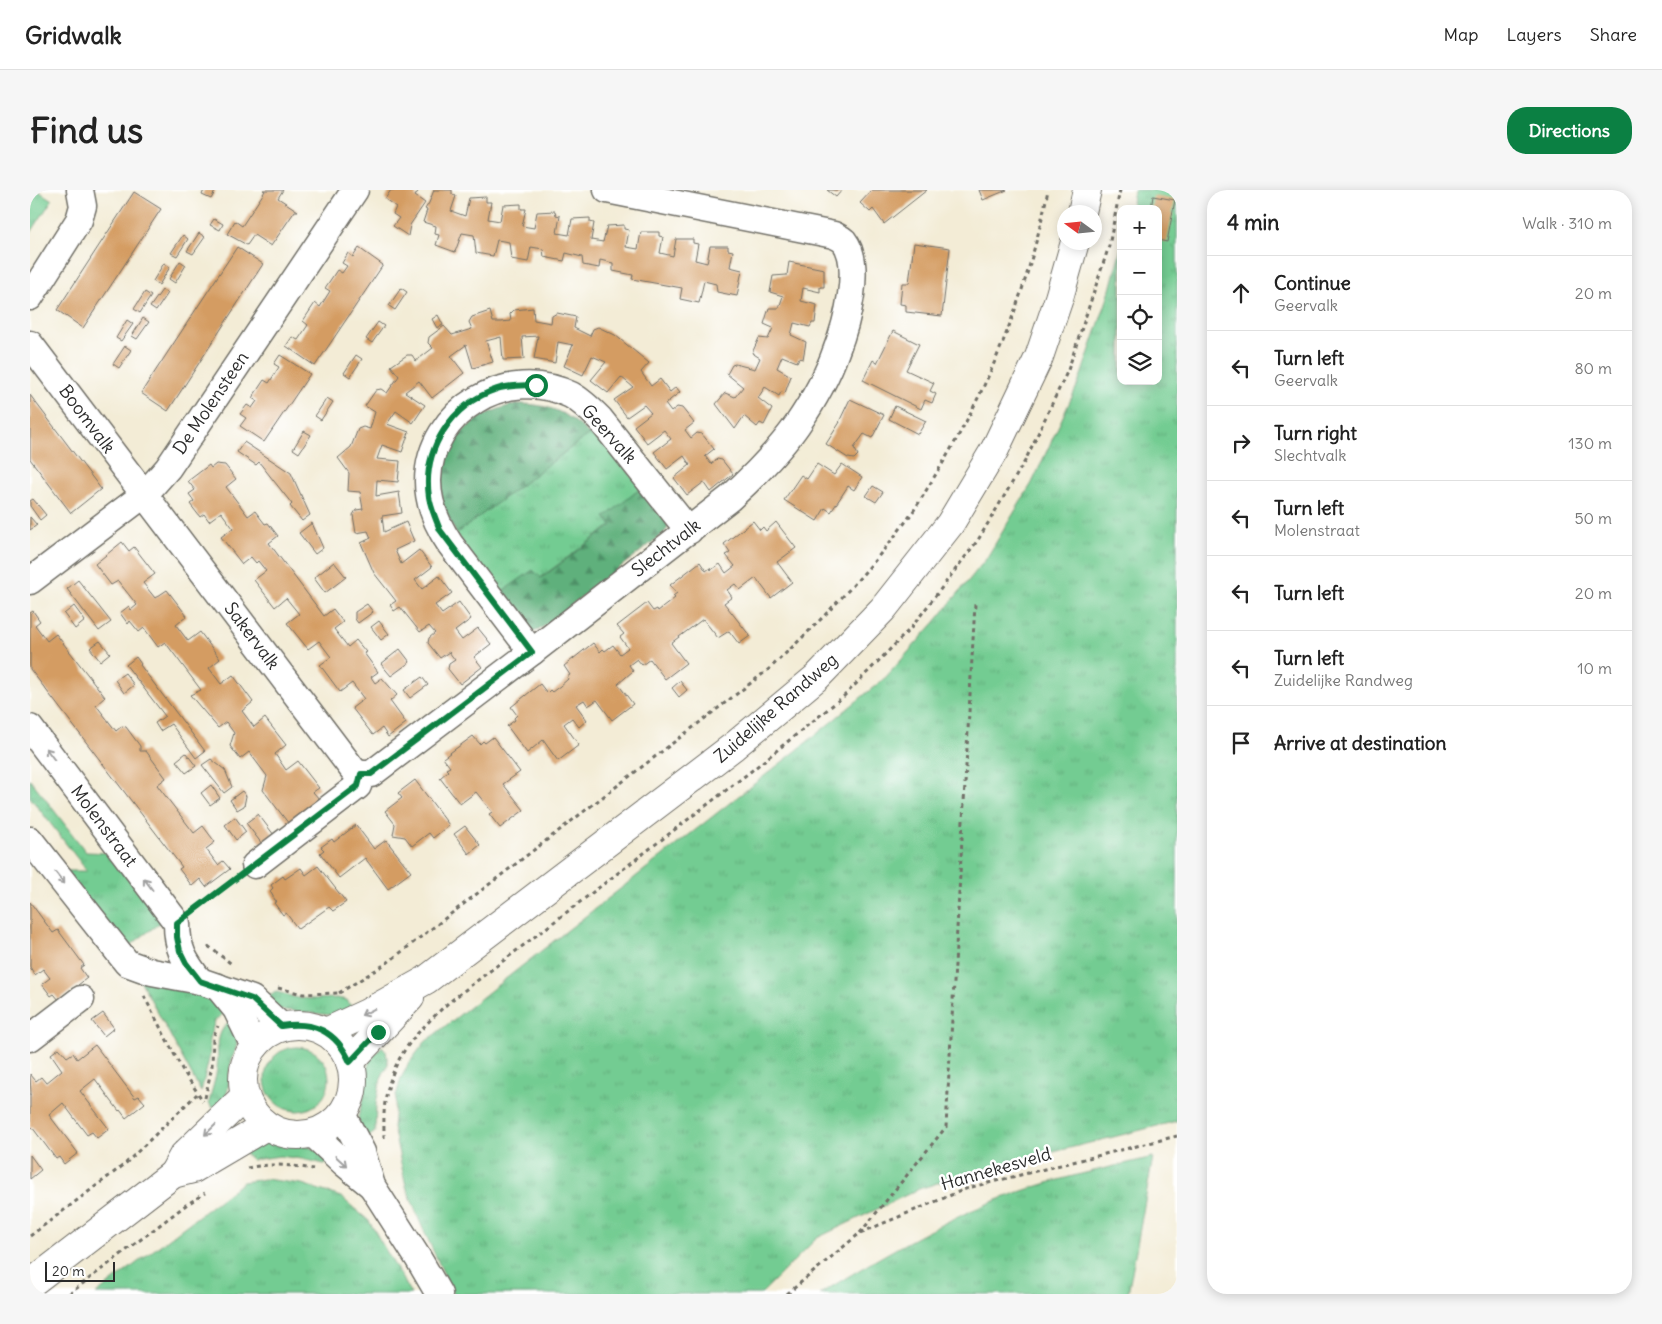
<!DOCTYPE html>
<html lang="en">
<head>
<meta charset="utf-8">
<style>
  body { margin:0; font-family:Delius,sans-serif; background:#f6f6f6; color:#222 }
  .controls { position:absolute; right:15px; top:15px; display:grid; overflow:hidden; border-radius:10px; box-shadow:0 2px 12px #0003 }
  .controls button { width:45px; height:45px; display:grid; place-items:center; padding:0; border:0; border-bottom:1px solid #e0e0e0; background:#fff; color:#222; font:25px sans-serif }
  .compass { position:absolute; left:1027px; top:15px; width:45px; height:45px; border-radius:50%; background:#fff; box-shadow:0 2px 12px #0003; rotate:285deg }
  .scale { position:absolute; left:15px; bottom:12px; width:70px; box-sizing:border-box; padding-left:5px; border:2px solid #2b2b2b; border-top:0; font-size:14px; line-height:18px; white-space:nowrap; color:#2b2b2b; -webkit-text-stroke:4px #fff; paint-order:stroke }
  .stop { position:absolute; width:15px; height:15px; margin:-11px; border:4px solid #0b8043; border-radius:50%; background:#fff }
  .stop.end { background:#0b8043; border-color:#fff; box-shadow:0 1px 5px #0008 }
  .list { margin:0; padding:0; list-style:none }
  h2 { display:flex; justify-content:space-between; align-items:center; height:65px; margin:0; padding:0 20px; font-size:21px }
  h2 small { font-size:16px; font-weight:400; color:#767676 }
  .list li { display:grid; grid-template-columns:32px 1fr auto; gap:15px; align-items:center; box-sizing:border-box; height:75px; padding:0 20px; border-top:1px solid #e0e0e0 }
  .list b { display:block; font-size:19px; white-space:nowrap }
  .list p { margin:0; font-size:16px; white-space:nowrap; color:#767676 }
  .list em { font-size:16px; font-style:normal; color:#767676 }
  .icon { flex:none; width:28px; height:28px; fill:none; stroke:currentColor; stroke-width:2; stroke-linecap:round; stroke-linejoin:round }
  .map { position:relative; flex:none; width:1147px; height:1104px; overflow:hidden; border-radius:20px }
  header { display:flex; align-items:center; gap:30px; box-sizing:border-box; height:70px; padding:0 25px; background:#fff; border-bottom:1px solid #e0e0e0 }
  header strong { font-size:24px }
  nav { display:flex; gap:28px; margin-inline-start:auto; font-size:18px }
  .intro { display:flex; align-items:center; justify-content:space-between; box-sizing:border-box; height:120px; padding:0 30px }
  h1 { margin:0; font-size:35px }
  .button { padding:12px 22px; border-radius:20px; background:#0b8043; color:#fff; font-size:18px; font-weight:700 }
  main { display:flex; gap:30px; padding:0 30px }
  aside { flex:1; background:#fff; border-radius:20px; box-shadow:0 2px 12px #0003 }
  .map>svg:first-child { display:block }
  .grass { fill:url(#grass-tufts); stroke:#4f7c5e }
  .forest { fill:url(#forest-firs); stroke:#446e54 }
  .building { fill:#d49c62 }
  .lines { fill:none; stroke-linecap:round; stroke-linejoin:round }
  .street-casing { stroke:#716f67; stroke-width:29 }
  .primary-casing { stroke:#716f67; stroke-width:30 }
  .path { stroke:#716f67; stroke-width:3; stroke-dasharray:4 4; stroke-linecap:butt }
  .street { stroke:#fff; stroke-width:26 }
  .primary { stroke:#fff; stroke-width:28 }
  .oneway { stroke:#a0a0a0 }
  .route { stroke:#0b8043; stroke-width:6 }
  .labels { text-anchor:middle; stroke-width:5; stroke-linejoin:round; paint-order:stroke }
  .street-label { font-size:18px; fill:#2b2b2b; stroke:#fff }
</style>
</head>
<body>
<header>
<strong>Gridwalk</strong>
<nav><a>Map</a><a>Layers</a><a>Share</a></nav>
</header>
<div class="intro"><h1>Find us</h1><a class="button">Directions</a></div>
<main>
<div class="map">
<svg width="1147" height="1104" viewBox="0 0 1147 1104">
  <defs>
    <pattern id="grass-tufts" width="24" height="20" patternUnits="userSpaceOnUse" patternTransform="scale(1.25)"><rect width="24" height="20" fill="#73cc92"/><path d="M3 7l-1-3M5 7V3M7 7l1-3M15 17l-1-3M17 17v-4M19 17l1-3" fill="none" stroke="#64af7e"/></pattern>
    <pattern id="forest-firs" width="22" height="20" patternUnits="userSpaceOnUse" patternTransform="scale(1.25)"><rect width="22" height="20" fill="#5eb07c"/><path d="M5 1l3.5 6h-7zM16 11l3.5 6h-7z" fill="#4e8f66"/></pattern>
  </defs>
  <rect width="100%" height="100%" fill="#fff"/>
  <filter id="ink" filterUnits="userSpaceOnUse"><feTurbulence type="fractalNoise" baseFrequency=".02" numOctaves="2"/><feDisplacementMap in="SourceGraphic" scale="10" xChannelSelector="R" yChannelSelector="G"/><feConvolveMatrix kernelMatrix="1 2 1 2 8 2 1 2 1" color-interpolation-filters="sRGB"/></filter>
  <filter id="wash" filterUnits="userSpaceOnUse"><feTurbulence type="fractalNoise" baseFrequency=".0096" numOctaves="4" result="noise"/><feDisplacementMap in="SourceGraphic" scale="20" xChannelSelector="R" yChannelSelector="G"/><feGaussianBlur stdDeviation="1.12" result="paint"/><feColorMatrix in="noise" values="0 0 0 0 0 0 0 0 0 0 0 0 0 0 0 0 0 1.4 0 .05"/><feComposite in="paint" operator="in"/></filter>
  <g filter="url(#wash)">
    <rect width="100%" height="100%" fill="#f3ecd6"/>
    <g class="grass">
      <path d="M0 0H7L22 10 0 44Z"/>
      <path d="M1104 0H1147V931L932 985 889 999 787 1048 731 1104H423L390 1032 376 996 363 937 366 906 371 888 379 873 395 852 766 561 856 487 905 432 956 369 1002 293 1048 194 1078 107 1091 58V191H1128V19H1101Z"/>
      <path d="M559 244 584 262 611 298 576 327 583 334 510 388 470 403 426 344Z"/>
      <path d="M0 589 56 662 82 663 135 729 94 760 33 681H57L0 607Z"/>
      <path d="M109 788 160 799 191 814 196 821 185 831 179 849 180 865 171 902Z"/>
      <path d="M247 802 268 808 284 809 307 808 317 810 322 818 301 825 245 819 235 806Z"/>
      <path d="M201 830C203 837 207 846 207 854 206 860 202 867 201 873 196 893 204 907 182 918L179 913C181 901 186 889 187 878 189 859 184 843 201 830Z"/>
      <path d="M352 856 356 861 358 874 351 888 346 914 345 942 334 950 328 927 334 906 336 881 340 871Z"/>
      <circle cx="267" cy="889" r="32"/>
      <path d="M245 952 262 956H277L290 962 301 971 294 974 272 969 250 966 222 970 212 961 235 953Z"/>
      <path d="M1123 967 1098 1104H790C857 1062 926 1022 1001 998 1041 985 1083 977 1123 967Z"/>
      <path d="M235 989 272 994 311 1007 339 1031 381 1104H66L213 992Z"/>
    </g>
    <g class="forest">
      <path d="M488 214C519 214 537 222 559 244L426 344C422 334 415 322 413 312 404 259 438 223 488 214Z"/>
      <path d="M611 298 637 332 638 338 633 344 509 440 503 442 494 436 470 403 503 380 511 388 582 335 575 327Z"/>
    </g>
    <g id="blocks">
      <g class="building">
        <path d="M174 0H186L181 9 172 5Z"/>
        <path d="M233 0H253L248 8 268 21H265L241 56 224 45 217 55 197 44 205 31 212 36 235 1Z"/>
        <path d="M361 0H389L385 6 395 13 380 35 378 46 363 36 369 28 363 24 366 17 355 9Z"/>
        <path d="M404 0H422V4L426 6 421 21 435 26 439 8 456 7V12H461L458 29 470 31 473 15 491 14V19H496L492 36 504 38 507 22 525 21 526 25 530 26 527 43 539 45 542 29 560 28V32L564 33 561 50 573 52 577 36 594 35V39L599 40 596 57 608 59 611 42H629V46L633 47 630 63 643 66 646 49H663V53L668 54 665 70 677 73 680 56H698V60L703 61 700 77 712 80 707 106 687 102 686 94 674 91 669 113 650 109 652 98 602 89 603 85 583 81V73L570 70 569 78 553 75 552 67 536 63 534 71 514 67 513 59 501 57 498 72 481 69 479 52 467 50 463 66 446 63 444 45 432 43 425 62 406 55 409 45 405 44 406 36 393 32 397 20 395 19 399 13Z"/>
        <path d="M797 0H812L806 7Z"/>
        <path d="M842 0H897L854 34 843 19 840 22 830 13Z"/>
        <path d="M949 0H977L953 10Z"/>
        <path d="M104 2 131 19 53 138 27 120Z"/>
        <path d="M1123 6 1145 10 1137 52 1128 50V19H1121Z"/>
        <path d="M184 29 193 34 190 40 180 35Z"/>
        <path d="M169 43 175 47 163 64 157 61Z"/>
        <path d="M153 45 158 49 147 66 141 63Z"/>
        <path d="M884 53 920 58 912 126 876 122V115L870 114 872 93H879Z"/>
        <path d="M207 57 233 74 138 221 111 203Z"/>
        <path d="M329 58 353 75 285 176 256 156 262 147 268 150 278 135 273 131 285 113 290 117 300 101 295 98 307 80 312 83 317 76 312 73 318 63 323 67Z"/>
        <path d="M150 71 156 75 145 93 139 89Z"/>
        <path d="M759 72 794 79V97H790V102L773 98 771 111 787 115 785 133H782L780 137 764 133 761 145 776 152 773 169 769 168 767 172 752 166 747 178 761 186 755 203 751 202 749 206 735 197 728 208 742 219 734 235 730 233 727 237 714 226 705 239 686 214 695 203 705 207 713 197 697 184 702 175 705 174 725 179 730 168 722 163 729 148 738 149 743 138 734 134 739 118H749L753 106 740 102 743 86 757 85Z"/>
        <path d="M134 73 140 77 129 95 123 91Z"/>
        <path d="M371 98 377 102 365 120 359 116Z"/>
        <path d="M132 100 138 103 126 121 120 117Z"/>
        <path d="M115 102 121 106 110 123 104 119Z"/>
        <path d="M503 118 504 130 521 133 522 126 527 123 546 127 544 138 560 146 563 139 568 137 585 145 619 173 611 182 621 196 630 189 640 202 646 197 650 202 635 214 641 222 647 217 652 218 664 233 655 240 661 248 667 243 672 244 684 259 675 266 681 274 687 269 692 270 703 284 681 302 674 292 657 305 644 288 660 275 654 266 637 279 624 262 641 249 634 240 617 253 604 236 621 223 614 215 597 227 584 210 603 197 591 187 578 203 561 190 576 172 562 166 553 185 534 176 543 155 528 152 525 173 504 169 508 146 492 147 494 169 473 170 471 147 456 151 463 172 443 178 436 155 421 166 434 183 402 208 389 191 375 202 395 215 383 233 366 221 357 234 379 242 372 262 352 255 347 269 370 271 368 292 347 290 346 306 369 302 372 323 352 326 354 342 376 332 384 351 365 360 371 374 389 360 402 377 385 390 392 399 409 386 422 403 405 415 412 424 429 412 441 429 425 441 432 450 448 438 461 454 444 467 452 477 430 494 418 479 419 474 425 470 419 462 410 468 398 453 399 448 405 443 399 436 390 442 370 417 364 421 360 415 366 411 344 383 331 353 341 348 338 341 326 343 323 325 326 320 333 319 330 302 318 301 319 283 308 268 321 257 328 239 333 237 340 239 345 222 335 216 346 200 351 199 357 203 369 186 361 176 377 165H382L386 171 403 158 398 153 399 147 414 136 422 145 442 139 439 132 442 127 460 121 463 132H471L481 131 480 124 484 120Z"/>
        <path d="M408 125 413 135 407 138 402 129Z"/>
        <path d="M113 128 119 132 107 149 102 146Z"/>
        <path d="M97 130 103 134 91 151 86 148Z"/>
        <path d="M348 132 354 136 342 153 336 149Z"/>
        <path d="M863 141 889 154 876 180 904 193 900 201 906 204 902 213 895 210 891 219 833 190 843 170 847 173Z"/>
        <path d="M95 156 101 160 89 178 83 174Z"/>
        <path d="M250 165 280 184 234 252 210 236 216 228 210 224 217 215 222 218 227 211 222 208 234 190 239 193 249 177 244 174Z"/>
        <path d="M326 165 332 169 320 187 314 183Z"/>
        <path d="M0 205 71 299 41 323 0 269Z"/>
        <path d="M297 208 303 212 291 230 285 226Z"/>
        <path d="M820 209 854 225 842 248 834 244 824 258 828 265 824 269 818 268 796 254 810 232H809Z"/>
        <path d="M865 216 896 231 888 244 859 229Z"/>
        <path d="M274 241 281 245 269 263 263 259Z"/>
        <path d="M214 252 261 283 280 325 272 331 260 316 262 314 229 272 226 275 207 262Z"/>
        <path d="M186 274 195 275 206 289 196 297 218 326 225 321 235 334 238 333 248 346 239 353 294 426 303 419 313 432 304 439 318 457 326 450 336 462 334 463 348 482 341 487 345 493 352 488 367 505 360 511 376 533 358 547 352 538 343 545 322 518 334 509 322 493 310 502 290 475 301 467 289 451 278 459 257 433 269 424 256 408 245 417 224 390 236 381 228 371 226 373 221 367 212 374 191 347 203 338 191 322 179 331 174 324 170 327 160 314 164 311 159 304 165 300 158 291 179 275 181 278Z"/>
        <path d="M787 274 804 285 812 274 832 287 824 300 818 296 801 322 795 318 787 331 754 310 771 285 777 289Z"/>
        <path d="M843 296 853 302 846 312 836 306Z"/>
        <path d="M3 309 16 325 10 330 0 316V311Z"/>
        <path d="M0 327 7 335 0 340Z"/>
        <path d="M723 331 730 340 733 337 736 341 746 332 766 358 747 372 762 392 741 408 726 388 710 400 705 394 697 400 702 407 694 413 720 446 709 454 699 441 688 448 673 429 641 453 656 473 635 489 620 469 612 475 607 469 599 475 603 481 588 494 603 514 582 530 567 510 558 516 554 510 546 515 557 530 549 537 542 528 534 534 549 555 528 571 513 550 497 563 477 536 485 530 484 528 487 525 481 517 510 494 517 503 520 500 522 502 530 496 538 489 537 487 540 485 534 476 563 453 570 462 573 459 575 461 583 455 590 464 598 458 590 447 594 444 587 436 617 413 623 421 627 419 628 421 645 408 643 406 647 403 640 395 670 372 676 381 680 378 681 380 690 374 696 383 705 376 696 365 700 363 694 354Z"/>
        <path d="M282 333 293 358 285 364 269 343Z"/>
        <path d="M92 352 99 361 104 357 125 384 113 393 125 408 137 400 157 426 146 435 158 451 170 442 190 469 179 478 191 494 203 485 223 512 212 521 224 537 235 528 256 555 245 564 256 580 268 571 289 598 283 602 290 610 259 634 233 600 237 586 219 562 210 569 200 556 204 543 196 532 188 538 160 505 171 500 135 452 128 457 114 438 109 442 100 431 98 434 90 423 99 416 101 420 107 415 88 391 81 395 65 374Z"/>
        <path d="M304 372 316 387 295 403 284 388Z"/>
        <path d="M48 390 81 432 69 441 37 399Z"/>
        <path d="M337 414 343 422 328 433 325 429V422Z"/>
        <path d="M44 416 55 431 45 439 34 424Z"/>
        <path d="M3 421 10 431 5 435 17 451 26 444 75 507 66 515 86 541 92 536 96 537 110 556V561H116L136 588 127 595 164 643 173 636 185 652 176 659 188 675 193 671 200 679 176 697 170 689 162 696 149 679 152 677 0 479V423Z"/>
        <path d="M349 431 359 444 351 450 341 437Z"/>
        <path d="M70 451 80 463 70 471 60 458Z"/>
        <path d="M370 459 380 472 361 486 351 474Z"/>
        <path d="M106 467 111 474 110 475 175 561 166 568 141 534 130 541 125 533 135 526 96 475Z"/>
        <path d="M95 483 104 495 94 503 85 490Z"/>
        <path d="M392 487 398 495 380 508 374 500Z"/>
        <path d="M650 491 657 500 649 507 642 498Z"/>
        <path d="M443 546 450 554 453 551 455 553 463 547 490 582 473 594 494 620 470 638 459 624 462 622 446 602 430 614 410 588 418 581 416 579 420 577 413 568Z"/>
        <path d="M156 563 166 576 156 583 146 571Z"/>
        <path d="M181 569 195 580 202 597 194 603 172 575Z"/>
        <path d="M385 590 419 635 403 648 399 643 382 656 375 647 363 645 365 634 355 621 372 608 368 603Z"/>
        <path d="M181 595 190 608 180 615 171 603Z"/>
        <path d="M212 601 216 606 214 616 207 620 200 610Z"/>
        <path d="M228 624 244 645 232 654 216 633Z"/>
        <path d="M205 627 216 642 206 650 195 635Z"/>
        <path d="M326 635 344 659 356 650 381 682 358 699 335 668 309 688 290 663 294 660 291 657 302 649 304 652Z"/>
        <path d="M435 636 450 655 439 664 424 644Z"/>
        <path d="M288 676 316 712 303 721 299 717 268 739 256 723 253 725 244 713 247 711 245 710 240 701 243 698 241 695 253 686 255 689 271 678 276 685Z"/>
        <path d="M0 712 23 743 28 740 54 775 50 778 57 788 29 810 24 804 21 806 12 794 20 788 13 779 5 785 0 777Z"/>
        <path d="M73 823 84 838 74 846 62 831Z"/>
        <path d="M65 855 105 908 109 906 115 913 96 928 90 920 89 921 65 889 50 901 79 939 67 948 62 942 57 945 33 913 19 925 48 963 34 974 29 967 26 969 2 937 0 939V904H1L0 884 6 891 11 887 16 893 32 880 21 864 29 858 37 867 43 863 47 869Z"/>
        <path d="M0 965 11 980 0 989Z"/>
      </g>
    </g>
  </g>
  <g filter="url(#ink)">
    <use href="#blocks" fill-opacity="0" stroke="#716f67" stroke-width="1"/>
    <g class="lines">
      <defs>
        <g id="street">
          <path d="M0 107 49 30 53 16 50 0"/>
          <path d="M0 154 324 581 331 584"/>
          <path d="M0 391 115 304 138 278 325 0"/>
          <path d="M502 462 420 354C407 335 398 315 398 291 399 220 478 174 541 205 552 211 561 220 570 229L659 341"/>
          <path d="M0 538 147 733C147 759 154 771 170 791"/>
          <path d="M0 650 97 773 122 782 170 791 222 809 251 836"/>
          <path d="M225 675 328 596 331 584H341L502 462 700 308C724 286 748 262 767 235 782 213 797 187 806 161 816 136 833 75 814 51 811 48 808 47 804 45L577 0"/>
          <path d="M188 797 206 819 224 856"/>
          <path d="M0 848 51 809"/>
          <path d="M312 924 332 962 342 996 388 1068 409 1104"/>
          <path d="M282 943 314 973 342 996"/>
        </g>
        <g id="primary">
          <path d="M1052 22 1057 0"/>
          <circle cx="268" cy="890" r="55"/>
          <path d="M296 842 337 823 396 790 704 556 787 487 853 419 920 334 965 259 1009 167 1029 108 1045 52"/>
          <path d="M320 872 380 808"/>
          <path d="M143 984 153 966 215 906"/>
          <path d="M0 1094 143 984 163 979 236 936"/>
        </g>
      </defs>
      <use href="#street" class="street-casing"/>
      <use href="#primary" class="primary-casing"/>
      <g class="path">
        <path d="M167 718 206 688"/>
        <path d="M178 756 203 775"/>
        <path d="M248 798 273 804 309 803"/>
        <path d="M309 803 357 773 739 479C791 431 841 380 882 323 891 310 898 297 906 284 960 197 998 101 1018 0"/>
        <path d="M114 806 152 879 173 911"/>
        <path d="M175 908 182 876 183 847 188 836"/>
        <path d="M354 948C354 934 353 916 357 902 367 860 388 842 418 813L720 582 814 506 881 438 948 350 995 271 1038 180 1079 56 1090 0"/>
        <path d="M217 978C239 973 261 975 283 979"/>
        <path d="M830 1043 916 937 945 414"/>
        <path d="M0 1046 95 974 167 904"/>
        <path d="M39 1104 156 1015 175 1003"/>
        <path d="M757 1104 830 1043 938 998 1147 946"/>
      </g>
      <use href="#street" class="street"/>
      <use href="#primary" class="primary"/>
    </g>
    <defs><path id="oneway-shaft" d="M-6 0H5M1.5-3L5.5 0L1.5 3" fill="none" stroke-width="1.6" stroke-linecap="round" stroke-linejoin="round" transform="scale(1.25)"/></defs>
    <g class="oneway">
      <use href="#oneway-shaft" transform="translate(20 564) rotate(-127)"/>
      <use href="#oneway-shaft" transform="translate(30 688) rotate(52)"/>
      <use href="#oneway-shaft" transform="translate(118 694) rotate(-127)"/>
      <use href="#oneway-shaft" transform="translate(338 822) rotate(153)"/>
      <use href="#oneway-shaft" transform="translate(180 940) rotate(136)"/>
      <use href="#oneway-shaft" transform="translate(311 971) rotate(42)"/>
    </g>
  </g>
  <g class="lines" filter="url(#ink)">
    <path class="route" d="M348 842 320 872C306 841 284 831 251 836L222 809 170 791 156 773 150 761 147 747V733L328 596 331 584H341L502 462 410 340C406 329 401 319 399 307 392 259 422 214 467 199 480 195 493 195 506 195"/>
  </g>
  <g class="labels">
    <g class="street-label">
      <text transform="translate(181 213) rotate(-56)" y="6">De Molensteen</text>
      <text transform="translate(57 229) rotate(53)" y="6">Boomvalk</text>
      <text transform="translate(579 244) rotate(48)" y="6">Geervalk</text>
      <text transform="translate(636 358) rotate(-38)" y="6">Slechtvalk</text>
      <text transform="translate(222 446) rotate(53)" y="6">Sakervalk</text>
      <text transform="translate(746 518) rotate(-41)" y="6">Zuidelijke Randweg</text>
      <text transform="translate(74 636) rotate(53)" y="6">Molenstraat</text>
      <text transform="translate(966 979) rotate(-16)" y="6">Hannekesveld</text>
    </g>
  </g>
</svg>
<div class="controls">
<button>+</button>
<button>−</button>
<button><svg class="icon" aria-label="locate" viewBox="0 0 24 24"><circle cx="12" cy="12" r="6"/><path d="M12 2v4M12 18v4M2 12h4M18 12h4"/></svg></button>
<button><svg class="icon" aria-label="layers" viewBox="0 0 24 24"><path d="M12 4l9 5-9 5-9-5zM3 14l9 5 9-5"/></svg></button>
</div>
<svg class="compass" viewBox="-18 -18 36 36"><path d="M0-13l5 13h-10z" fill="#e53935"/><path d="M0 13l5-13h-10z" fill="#767676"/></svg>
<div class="scale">20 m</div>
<div class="stop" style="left:506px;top:195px"></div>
<div class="stop end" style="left:348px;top:842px"></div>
</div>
<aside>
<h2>4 min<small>Walk · 310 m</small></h2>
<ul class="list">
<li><svg class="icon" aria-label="ahead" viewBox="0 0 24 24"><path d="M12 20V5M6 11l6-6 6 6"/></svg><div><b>Continue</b><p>Geervalk</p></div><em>20 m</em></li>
<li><svg class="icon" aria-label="left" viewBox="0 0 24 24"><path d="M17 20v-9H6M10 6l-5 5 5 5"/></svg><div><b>Turn left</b><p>Geervalk</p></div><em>80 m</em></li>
<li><svg class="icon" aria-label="right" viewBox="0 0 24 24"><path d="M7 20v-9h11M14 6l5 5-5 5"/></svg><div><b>Turn right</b><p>Slechtvalk</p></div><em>130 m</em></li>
<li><svg class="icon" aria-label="left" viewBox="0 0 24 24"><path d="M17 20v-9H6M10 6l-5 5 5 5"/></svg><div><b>Turn left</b><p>Molenstraat</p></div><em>50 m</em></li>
<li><svg class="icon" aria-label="left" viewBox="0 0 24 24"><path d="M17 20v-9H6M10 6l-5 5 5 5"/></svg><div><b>Turn left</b></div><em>20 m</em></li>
<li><svg class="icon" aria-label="left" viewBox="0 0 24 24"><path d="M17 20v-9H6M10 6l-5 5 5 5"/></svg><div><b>Turn left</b><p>Zuidelijke Randweg</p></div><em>10 m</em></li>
<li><svg class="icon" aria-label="arrive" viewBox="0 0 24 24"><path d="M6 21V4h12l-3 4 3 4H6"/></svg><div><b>Arrive at destination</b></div></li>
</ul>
</aside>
</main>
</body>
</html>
